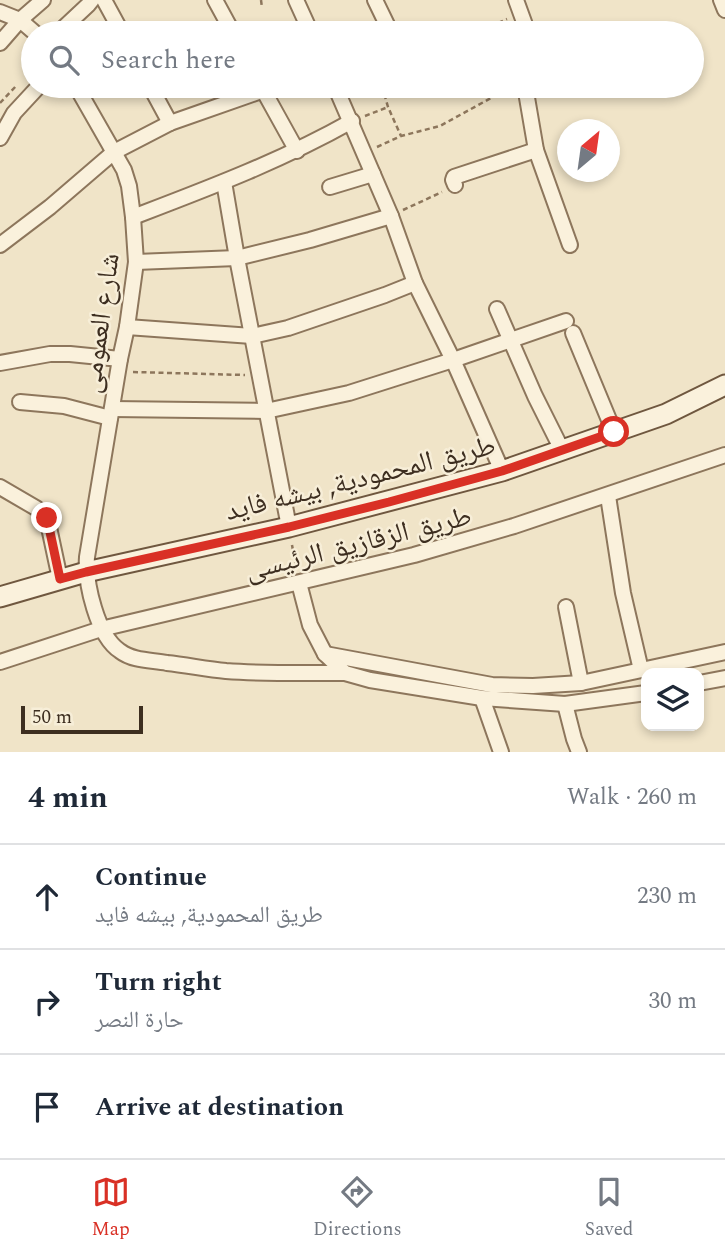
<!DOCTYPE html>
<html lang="en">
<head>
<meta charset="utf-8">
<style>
  body { margin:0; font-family:Spectral,"Noto Naskh Arabic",serif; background:#f6f6f7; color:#1f2937 }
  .controls { position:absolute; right:21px; bottom:21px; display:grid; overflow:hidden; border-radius:14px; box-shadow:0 4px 10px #0003 }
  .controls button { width:63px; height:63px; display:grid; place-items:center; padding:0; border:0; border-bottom:2px solid #e0e1e3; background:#fff; color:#1f2937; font:35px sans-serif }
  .compass { position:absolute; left:557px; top:119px; width:63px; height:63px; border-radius:50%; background:#fff; box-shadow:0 4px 10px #0003; rotate:29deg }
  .scale { position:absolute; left:21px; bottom:18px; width:122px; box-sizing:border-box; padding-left:7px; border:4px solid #3d2e20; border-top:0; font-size:19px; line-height:24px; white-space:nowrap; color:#3d2e20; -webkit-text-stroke:5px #f7eed8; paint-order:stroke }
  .stop { position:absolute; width:21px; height:21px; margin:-16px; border:5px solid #d93025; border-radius:50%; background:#fff }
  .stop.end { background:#d93025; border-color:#fff; box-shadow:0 2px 7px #0008 }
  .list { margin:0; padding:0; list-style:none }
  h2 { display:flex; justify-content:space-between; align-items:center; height:91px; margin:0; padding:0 28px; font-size:30px }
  h2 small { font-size:23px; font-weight:400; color:#747a83 }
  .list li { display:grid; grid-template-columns:46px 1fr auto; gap:21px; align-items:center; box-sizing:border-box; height:105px; padding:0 28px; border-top:2px solid #e0e1e3 }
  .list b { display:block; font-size:26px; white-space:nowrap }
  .list p { margin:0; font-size:23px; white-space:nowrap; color:#747a83 }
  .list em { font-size:23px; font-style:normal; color:#747a83 }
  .icon { flex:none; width:38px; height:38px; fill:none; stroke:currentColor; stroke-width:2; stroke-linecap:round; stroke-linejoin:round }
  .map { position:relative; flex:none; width:725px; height:752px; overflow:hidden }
  .search { position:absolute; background:#fff; box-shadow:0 4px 10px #0003; left:21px; right:21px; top:21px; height:77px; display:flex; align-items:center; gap:18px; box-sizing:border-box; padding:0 24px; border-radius:38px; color:#747a83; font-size:26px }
  .sheet { height:406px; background:#fff }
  nav { display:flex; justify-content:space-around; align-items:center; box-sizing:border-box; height:98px; border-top:2px solid #e0e1e3; background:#fff; font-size:19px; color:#747a83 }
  nav a { display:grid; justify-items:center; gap:4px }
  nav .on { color:#d93025 }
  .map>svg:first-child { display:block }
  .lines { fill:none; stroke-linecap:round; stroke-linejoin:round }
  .street-casing { stroke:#8d765c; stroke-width:18 }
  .secondary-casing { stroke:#6f573f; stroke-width:23 }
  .path { stroke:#8d765c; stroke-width:2.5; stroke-dasharray:5 3.5; stroke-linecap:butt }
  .street { stroke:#faf1dc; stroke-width:14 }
  .secondary { stroke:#faf1dc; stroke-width:19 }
  .route { stroke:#d93025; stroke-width:9 }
  .labels { text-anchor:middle; stroke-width:5; stroke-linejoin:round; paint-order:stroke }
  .street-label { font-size:28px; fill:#3d2e20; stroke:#f7eed8 }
</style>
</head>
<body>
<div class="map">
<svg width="725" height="752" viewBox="0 0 725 752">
  <rect width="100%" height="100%" fill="#f0e4c8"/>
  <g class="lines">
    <defs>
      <g id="street">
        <path d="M104 0 122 33"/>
        <path d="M215 0 233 33"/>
        <path d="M296 0 311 33"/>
        <path d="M375 0 391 33"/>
        <path d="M516 0 528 33"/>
        <path d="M721 0 725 10"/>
        <path d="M0 12 20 20 35 33"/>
        <path d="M58 33 88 5 92 0"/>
        <path d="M0 43 20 20 43 0"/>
        <path d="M76 86 124 170 129 186 133 217 136 262 127 327 120 359 87 557C85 583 97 636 120 651 133 661 151 660 167 663 186 665 206 669 226 671 265 674 305 673 345 673"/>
        <path d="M150 86 170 123"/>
        <path d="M261 86 297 151"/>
        <path d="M335 86 391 216 415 283 453 360 502 471"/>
        <path d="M525 86 536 150 570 245"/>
        <path d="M0 138 14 113 39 86"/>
        <path d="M224 182 237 258 289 527"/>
        <path d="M455 185 453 180 454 177 536 150"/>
        <path d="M330 187 373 174"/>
        <path d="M133 217C209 188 281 161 352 121"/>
        <path d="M0 245 50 207 114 152 170 123 264 90"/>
        <path d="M136 262 237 258 310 240 391 216"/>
        <path d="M497 309 535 396 562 450"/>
        <path d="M127 327 252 336 288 328 385 295 415 283"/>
        <path d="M573 333 614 432"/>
        <path d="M0 363 50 354H70L120 359"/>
        <path d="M20 402 64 406 110 418"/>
        <path d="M112 409 266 411 349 393 453 360 566 321"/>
        <path d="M0 487 36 508 47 518 60 579"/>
        <path d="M608 496 623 593 641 670"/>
        <path d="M299 583 310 625 325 654 345 673 370 680 482 698 565 704 646 693"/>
        <path d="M566 607 581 683"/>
        <path d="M325 654 492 685 533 686 581 683 725 652"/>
        <path d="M0 662 101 629 414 555 514 526 725 455"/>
        <path d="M699 683 725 678"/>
        <path d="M482 698 501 752"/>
        <path d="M565 704 574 739 579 752"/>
      </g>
      <path id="secondary" d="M0 597 86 572 289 527 502 471 666 414 725 385"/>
    </defs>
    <use href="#street" class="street-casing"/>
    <use href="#secondary" class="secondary-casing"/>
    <g class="path">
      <path d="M261 0 262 8"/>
      <path d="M475 33 507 19"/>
      <path d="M26 75 33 68"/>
      <path d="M382 86 388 107 401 136"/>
      <path d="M0 103 17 85"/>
      <path d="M365 116 388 107"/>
      <path d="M377 147 401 136 440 126 511 87"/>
      <path d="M403 210 442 192"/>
      <path d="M133 372 245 375"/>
      <path d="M292 545 296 566"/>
    </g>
    <use href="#street" class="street"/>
    <use href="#secondary" class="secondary"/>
  </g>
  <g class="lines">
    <path class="route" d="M47 518 60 579 86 572 289 527 389 502 502 471 614 432"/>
  </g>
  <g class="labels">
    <g class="street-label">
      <text transform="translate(99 323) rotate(-82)" y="10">شارع العمومى</text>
      <text transform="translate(360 477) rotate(-14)" y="10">طريق المحمودية, بيشه فايد</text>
      <text transform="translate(358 542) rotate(-14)" y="10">طريق الزقازيق الرئيسى</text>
    </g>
  </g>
</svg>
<div class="controls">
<button><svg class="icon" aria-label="layers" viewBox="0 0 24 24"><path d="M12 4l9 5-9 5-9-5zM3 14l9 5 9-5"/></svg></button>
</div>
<svg class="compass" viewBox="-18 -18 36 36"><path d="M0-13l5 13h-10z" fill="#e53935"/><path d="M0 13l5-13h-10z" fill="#747a83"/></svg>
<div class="scale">50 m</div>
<div class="stop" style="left:614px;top:432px"></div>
<div class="stop end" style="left:47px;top:518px"></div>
<div class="search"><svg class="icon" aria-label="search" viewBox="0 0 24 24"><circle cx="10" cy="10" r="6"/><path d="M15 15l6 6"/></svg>Search here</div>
</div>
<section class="sheet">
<h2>4 min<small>Walk · 260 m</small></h2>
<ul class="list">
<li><svg class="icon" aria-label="ahead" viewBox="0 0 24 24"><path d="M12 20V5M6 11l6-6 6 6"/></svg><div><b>Continue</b><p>طريق المحمودية, بيشه فايد</p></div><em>230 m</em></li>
<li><svg class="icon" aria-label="right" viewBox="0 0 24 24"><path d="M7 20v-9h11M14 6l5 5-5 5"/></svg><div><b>Turn right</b><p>حارة النصر</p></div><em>30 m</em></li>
<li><svg class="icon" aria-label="arrive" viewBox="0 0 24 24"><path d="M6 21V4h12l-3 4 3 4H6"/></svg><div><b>Arrive at destination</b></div></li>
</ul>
</section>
<nav>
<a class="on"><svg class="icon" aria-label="map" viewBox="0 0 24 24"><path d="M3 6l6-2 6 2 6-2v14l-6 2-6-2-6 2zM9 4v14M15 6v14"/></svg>Map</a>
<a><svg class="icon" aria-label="directions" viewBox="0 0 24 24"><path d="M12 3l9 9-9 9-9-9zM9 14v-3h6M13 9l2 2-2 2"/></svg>Directions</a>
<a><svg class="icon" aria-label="saved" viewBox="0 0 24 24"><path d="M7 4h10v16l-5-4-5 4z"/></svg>Saved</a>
</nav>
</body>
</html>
